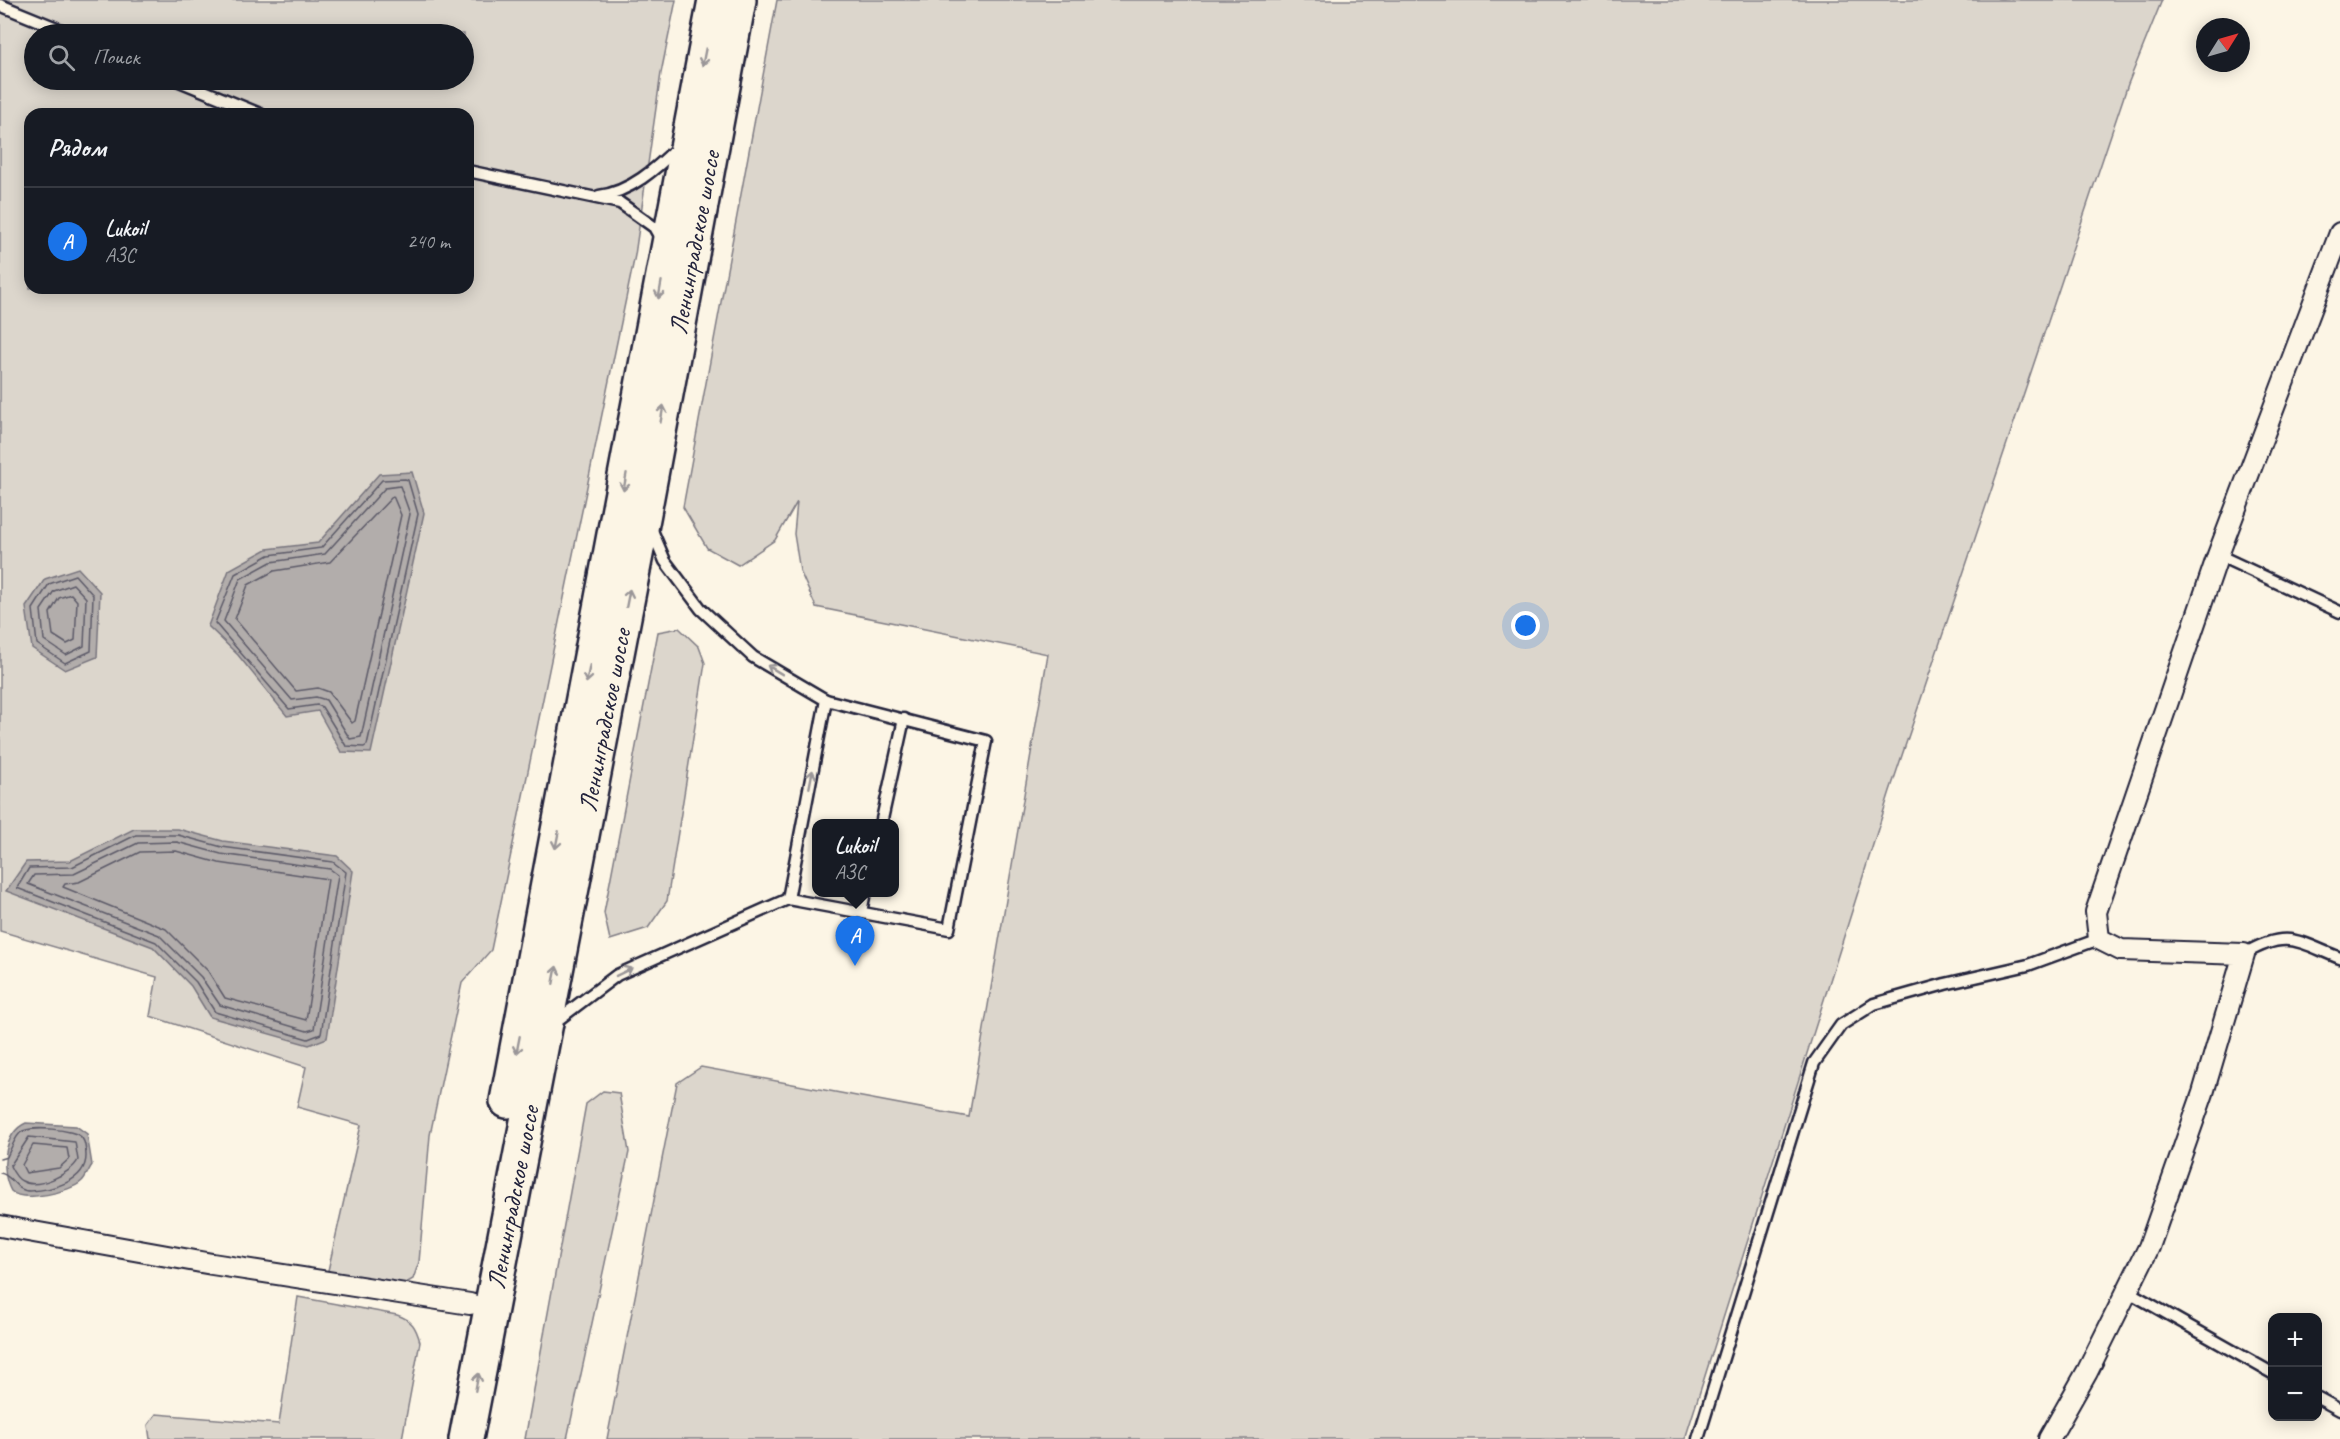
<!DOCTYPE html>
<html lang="ru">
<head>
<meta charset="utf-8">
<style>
  body { margin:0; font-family:Caveat,sans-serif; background:#242831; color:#f1f3f6 }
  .controls { position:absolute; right:18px; bottom:18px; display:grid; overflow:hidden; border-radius:12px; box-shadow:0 3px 15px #0003 }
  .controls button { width:54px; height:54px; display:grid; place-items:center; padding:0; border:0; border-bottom:2px solid #363941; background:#171b24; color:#f1f3f6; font:30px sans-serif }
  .compass { position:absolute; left:2196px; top:18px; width:54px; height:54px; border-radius:50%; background:#171b24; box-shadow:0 3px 15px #0003; rotate:53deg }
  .you { position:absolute; left:1526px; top:626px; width:21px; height:21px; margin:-15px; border:4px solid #fff; border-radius:50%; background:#1a73e8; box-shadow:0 0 0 9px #1a73e833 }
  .badge { display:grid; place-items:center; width:39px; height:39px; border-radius:50%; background:#1a73e8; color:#fff; font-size:20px; font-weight:700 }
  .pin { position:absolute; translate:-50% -50px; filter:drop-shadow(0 2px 3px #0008) }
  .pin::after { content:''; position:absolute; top:32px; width:21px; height:18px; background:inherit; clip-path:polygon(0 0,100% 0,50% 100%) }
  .popup { position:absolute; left:812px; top:819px; width:87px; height:78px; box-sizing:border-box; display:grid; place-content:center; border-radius:12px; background:#171b24; filter:drop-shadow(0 2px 4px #0005); font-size:20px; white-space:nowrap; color:#9ea1a6 }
  .popup b { font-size:22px; color:#f1f3f6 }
  .popup::after { content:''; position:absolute; left:50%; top:100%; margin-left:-12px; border:12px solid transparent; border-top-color:#171b24 }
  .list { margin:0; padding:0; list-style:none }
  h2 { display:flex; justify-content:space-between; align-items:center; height:78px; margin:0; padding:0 24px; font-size:26px }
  h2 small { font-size:20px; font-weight:400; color:#9ea1a6 }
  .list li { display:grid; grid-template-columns:39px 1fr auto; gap:18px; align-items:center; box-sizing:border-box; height:108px; padding:0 24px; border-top:2px solid #363941 }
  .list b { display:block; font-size:22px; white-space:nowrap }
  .list p { margin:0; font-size:20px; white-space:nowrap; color:#9ea1a6 }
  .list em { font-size:20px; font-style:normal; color:#9ea1a6 }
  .icon { flex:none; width:33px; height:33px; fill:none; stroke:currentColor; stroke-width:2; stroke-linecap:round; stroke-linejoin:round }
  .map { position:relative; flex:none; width:2340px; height:1439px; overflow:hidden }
  .search { position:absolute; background:#171b24; box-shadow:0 3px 15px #0003; left:24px; top:24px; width:450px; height:66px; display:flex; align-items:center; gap:15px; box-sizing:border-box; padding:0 21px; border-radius:33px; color:#9ea1a6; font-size:22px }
  .panel { position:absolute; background:#171b24; box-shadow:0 3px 15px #0003; left:24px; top:108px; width:450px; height:186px; border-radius:18px }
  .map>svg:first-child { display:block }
  .green { fill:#dcd6cc; stroke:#7f7c84; stroke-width:1.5; fill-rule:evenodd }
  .water { fill:#b2adab; stroke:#78757e; stroke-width:1.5 }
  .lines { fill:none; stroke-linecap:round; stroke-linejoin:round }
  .shore { stroke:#5c5a68; stroke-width:1.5 }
  .service-casing { stroke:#22223b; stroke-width:15 }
  .minor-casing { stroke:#22223b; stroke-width:24 }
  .trunk-casing { stroke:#22223b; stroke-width:38 }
  .service { stroke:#fcf5e5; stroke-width:10 }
  .minor { stroke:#fcf5e5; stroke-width:20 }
  .trunk { stroke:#fcf5e5; stroke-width:33 }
  .oneway { stroke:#9a9698 }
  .labels { text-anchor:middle; stroke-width:6; stroke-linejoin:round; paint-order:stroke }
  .street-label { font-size:26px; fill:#22223b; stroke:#fcf5e5 }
</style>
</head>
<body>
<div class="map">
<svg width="2340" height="1439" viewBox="0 0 2340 1439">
  <rect width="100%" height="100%" fill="#fcf5e5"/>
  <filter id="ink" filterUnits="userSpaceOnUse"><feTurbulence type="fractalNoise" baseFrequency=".0167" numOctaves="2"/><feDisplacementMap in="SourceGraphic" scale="12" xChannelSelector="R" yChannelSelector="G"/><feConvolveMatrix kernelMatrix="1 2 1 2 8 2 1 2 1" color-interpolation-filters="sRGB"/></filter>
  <g filter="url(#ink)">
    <g class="green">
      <path d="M0 0H676L661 73 635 255 491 950 462 983 430 1135 419 1262 413 1279 399 1287 327 1275 361 1125 297 1107 306 1067 150 1016 157 977 0 931ZM34 34H464V80H34ZM30 114H468V288H30Z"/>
      <path d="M777 0H2162L2128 84 1890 791 1685 1439H607L677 1083 701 1067 969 1117 1048 654 816 607 800 571 794 534 797 502 775 540 738 565 707 548 683 507Z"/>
      <path d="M679 628 699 647 705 663 667 901 648 928 610 940 604 913 658 632Z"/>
      <path d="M603 1091 619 1093 629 1152 567 1439H525L586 1104Z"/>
      <path d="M298 1297 397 1315C412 1320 416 1327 420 1342L402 1439H150L148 1425 156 1414 279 1424Z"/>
    </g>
    <g class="water">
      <path d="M412 472 424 513 371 753 341 752 318 711 287 716 238 655 208 626 229 570 267 549 318 543 379 474Z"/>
      <path d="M78 568 100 592 97 657 65 670 32 648 26 607 45 579Z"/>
      <path d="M134 829H178L223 841 337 856 353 871 327 1038 309 1045 210 1017 191 986 153 947 6 891 26 862 70 861Z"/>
      <path d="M26 1123 76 1126 87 1134 92 1165C89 1169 86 1177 82 1181 71 1192 23 1203 11 1191 0 1172 3 1133 26 1123Z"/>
    </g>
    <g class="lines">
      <g class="shore">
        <path d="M405 479 408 480 418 514 367 745 364 747 346 746 322 707 317 705 289 709 215 623 235 574 269 555 321 548 382 480Z"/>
        <path d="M400 486 410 514 361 737 350 739 326 700 316 697 292 700 224 621 240 579 271 562 325 554 385 488Z"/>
        <path d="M393 496 401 515 355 721 352 723 329 692 318 688 296 691 235 619 248 585 274 571 330 562Z"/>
        <path d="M75 575 93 595 91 651 65 663 37 644 33 609 49 584Z"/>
        <path d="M73 584 86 598 84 646 66 655 44 640 41 610 54 591Z"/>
        <path d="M71 594 77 601 75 640 67 644 53 635 50 613 59 598Z"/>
        <path d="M136 835H178L222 847 333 862 346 872 321 1034 308 1039 215 1012 196 982 156 942 17 888 29 868 72 867Z"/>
        <path d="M177 842 221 854 330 869 338 875 314 1029 307 1031 220 1005 201 977 159 935 28 884 34 875 74 874 138 843Z"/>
        <path d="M176 851 219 863 328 879 306 1020 225 998 208 971 166 929 63 887 65 884 79 882 140 852Z"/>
        <path d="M29 1137 75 1142 78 1160C71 1174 37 1190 22 1181 17 1179 12 1170 10 1166Z"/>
        <path d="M33 1145 67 1148 69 1159 59 1168 26 1173 22 1165Z"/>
        <path d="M0 1159 7 1157C10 1150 15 1138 20 1133 28 1125 76 1129 82 1138 85 1142 86 1151 86 1156 86 1182 51 1190 30 1191 14 1191 13 1175 0 1173"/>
      </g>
      <defs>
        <g id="service">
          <path d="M0 5 71 34"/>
          <path d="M177 80 260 114"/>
          <path d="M468 171 620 203 654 227 662 241"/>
          <path d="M599 196C630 192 656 169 678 147"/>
          <path d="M2218 555 2340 612"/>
          <path d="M881 824 904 719"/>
          <path d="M788 899 826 700"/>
          <path d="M861 912 865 892"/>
          <path d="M2244 954C2287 929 2297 941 2340 958"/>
          <path d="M555 1022 617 975 788 899 949 929 986 741 826 700 753 657 701 609 665 561 651 528"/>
          <path d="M2127 1291 2272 1373"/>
          <path d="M2318 1398 2340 1410"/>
          <path d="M1698 1439 1814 1063 1841 1025 1874 1004 1945 984 2028 965 2099 939"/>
        </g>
        <g id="minor">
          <path d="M0 1226 212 1264 470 1304"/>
          <path d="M2049 1439 2087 1372 2149 1247 2203 1093 2244 954 2121 950 2099 939 2096 912 2218 555 2340 233"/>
        </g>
        <g id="trunk">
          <path d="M507 1101 715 0"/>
          <path id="s1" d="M466 1439 644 513 739 0"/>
        </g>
      </defs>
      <use href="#service" class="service-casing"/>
      <use href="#minor" class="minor-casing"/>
      <use href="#trunk" class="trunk-casing"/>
      <use href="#service" class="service"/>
      <use href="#minor" class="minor"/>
      <use href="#trunk" class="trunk"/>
    </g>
    <defs><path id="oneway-shaft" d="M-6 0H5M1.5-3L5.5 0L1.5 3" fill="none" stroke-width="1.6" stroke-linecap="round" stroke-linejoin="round" transform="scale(1.5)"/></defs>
    <g class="oneway">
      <use href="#oneway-shaft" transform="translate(704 57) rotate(101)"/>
      <use href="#oneway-shaft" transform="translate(660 290) rotate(100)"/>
      <use href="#oneway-shaft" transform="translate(662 414) rotate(-80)"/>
      <use href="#oneway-shaft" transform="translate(625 482) rotate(100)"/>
      <use href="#oneway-shaft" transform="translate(628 598) rotate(-79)"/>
      <use href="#oneway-shaft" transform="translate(775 670) rotate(-149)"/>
      <use href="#oneway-shaft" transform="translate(588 674) rotate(101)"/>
      <use href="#oneway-shaft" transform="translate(811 779) rotate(-79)"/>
      <use href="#oneway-shaft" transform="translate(557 840) rotate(101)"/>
      <use href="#oneway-shaft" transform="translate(624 972) rotate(-26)"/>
      <use href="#oneway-shaft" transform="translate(555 975) rotate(-79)"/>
      <use href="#oneway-shaft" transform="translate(518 1045) rotate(101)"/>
      <use href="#oneway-shaft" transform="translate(477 1382) rotate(-79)"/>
    </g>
  </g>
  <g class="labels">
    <g class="street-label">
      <text dy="9" stroke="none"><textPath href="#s1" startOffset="1218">Ленинградское шоссе</textPath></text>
      <text dy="9" stroke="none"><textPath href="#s1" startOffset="732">Ленинградское шоссе</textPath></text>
      <text dy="9" stroke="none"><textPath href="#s1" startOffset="246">Ленинградское шоссе</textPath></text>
    </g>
  </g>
</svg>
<div class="controls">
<button>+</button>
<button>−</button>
</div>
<svg class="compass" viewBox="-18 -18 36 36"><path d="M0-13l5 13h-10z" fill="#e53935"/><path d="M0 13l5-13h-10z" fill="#9ea1a6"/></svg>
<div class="you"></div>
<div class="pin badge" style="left:855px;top:966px">A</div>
<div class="popup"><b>Lukoil</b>АЗС</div>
<div class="search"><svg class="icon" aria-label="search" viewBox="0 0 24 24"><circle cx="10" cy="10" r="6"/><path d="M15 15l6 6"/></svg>Поиск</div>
<section class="panel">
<h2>Рядом<small></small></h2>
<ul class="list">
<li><span class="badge">A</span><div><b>Lukoil</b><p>АЗС</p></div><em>240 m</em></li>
</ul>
</section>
</div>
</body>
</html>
